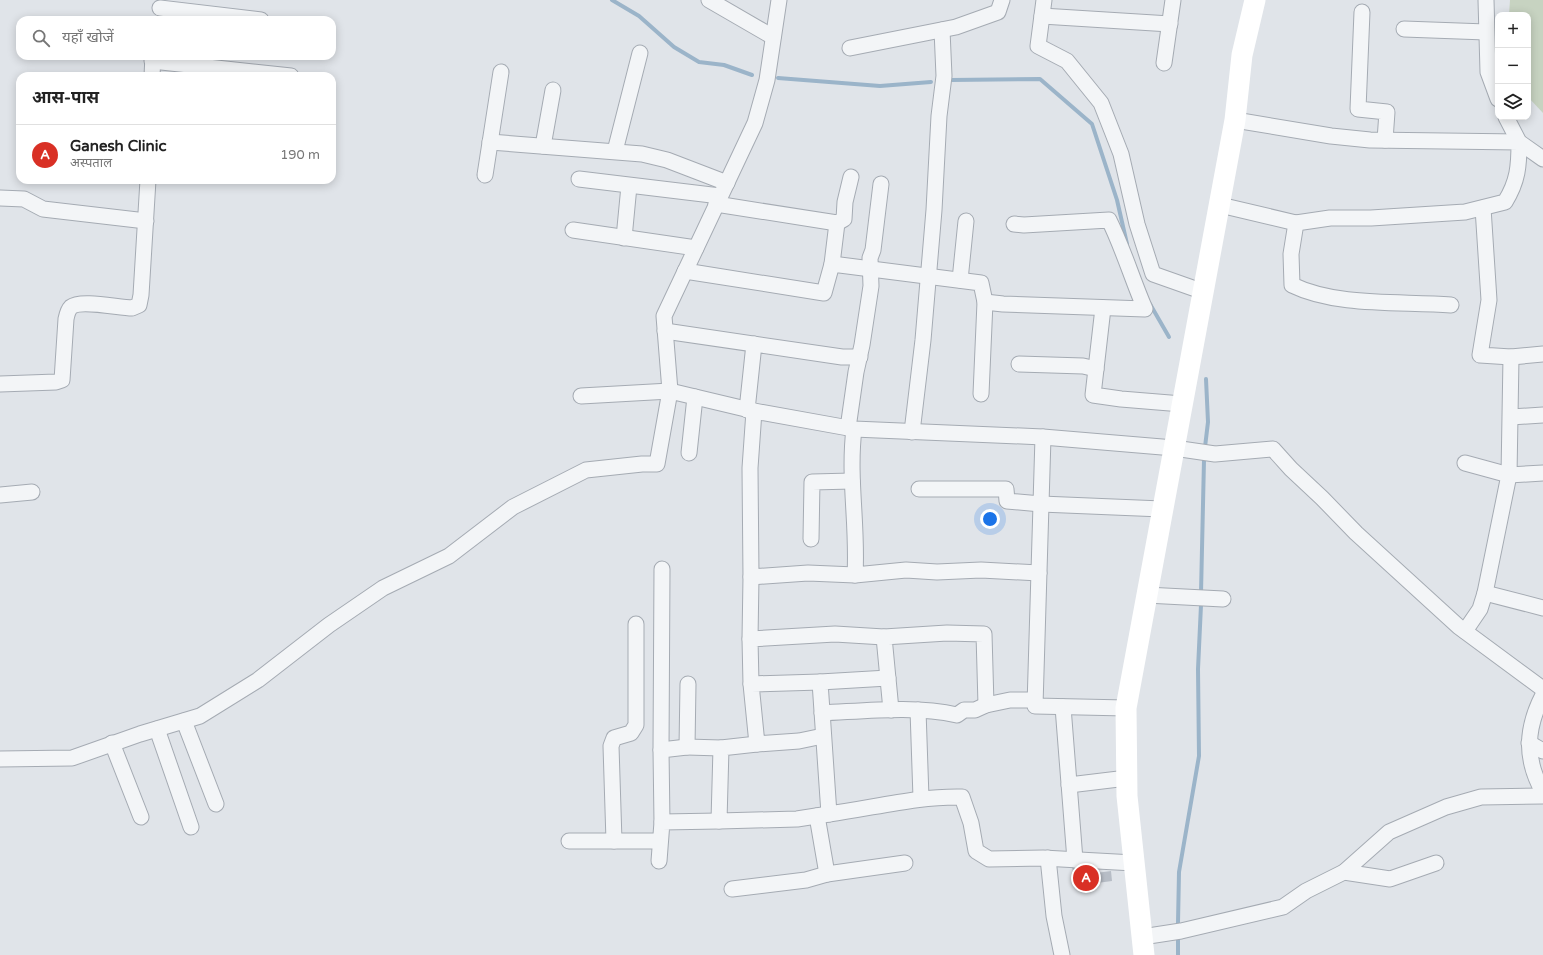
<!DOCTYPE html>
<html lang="hi">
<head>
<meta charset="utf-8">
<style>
  body { margin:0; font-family:"Varela Round","Noto Sans Devanagari",sans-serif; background:#f2f2f2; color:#222 }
  .controls { position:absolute; right:12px; top:12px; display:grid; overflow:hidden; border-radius:8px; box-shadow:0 2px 10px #0003 }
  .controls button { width:36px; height:36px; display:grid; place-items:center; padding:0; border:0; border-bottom:1px solid #e0e0e0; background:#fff; color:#222; font:20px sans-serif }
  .you { position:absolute; left:990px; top:519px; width:14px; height:14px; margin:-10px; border:3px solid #fff; border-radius:50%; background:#1a73e8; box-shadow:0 0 0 6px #1a73e833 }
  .badge { display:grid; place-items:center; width:26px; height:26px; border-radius:50%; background:#d93025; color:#fff; font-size:13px; font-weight:700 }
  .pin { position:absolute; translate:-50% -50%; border:2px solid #fff; box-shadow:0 1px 4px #0006 }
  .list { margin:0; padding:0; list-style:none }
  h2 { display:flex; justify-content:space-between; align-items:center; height:52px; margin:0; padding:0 16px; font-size:17px }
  h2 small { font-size:13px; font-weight:400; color:#767676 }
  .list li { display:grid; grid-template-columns:26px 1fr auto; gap:12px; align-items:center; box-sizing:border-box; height:60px; padding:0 16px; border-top:1px solid #e0e0e0 }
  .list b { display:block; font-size:15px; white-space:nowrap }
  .list p { margin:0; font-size:13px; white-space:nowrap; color:#767676 }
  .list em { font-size:13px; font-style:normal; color:#767676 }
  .icon { flex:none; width:22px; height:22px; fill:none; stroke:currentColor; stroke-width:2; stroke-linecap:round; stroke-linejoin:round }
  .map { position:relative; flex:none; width:1543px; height:955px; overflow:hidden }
  .search { position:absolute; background:#fff; box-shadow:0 2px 10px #0003; left:16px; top:16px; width:320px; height:44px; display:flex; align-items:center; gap:10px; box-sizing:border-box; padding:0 14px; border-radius:12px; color:#767676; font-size:15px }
  .panel { position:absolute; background:#fff; box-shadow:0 2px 10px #0003; left:16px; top:72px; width:320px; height:112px; border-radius:12px }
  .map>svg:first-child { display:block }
  .green { fill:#c7d3c1 }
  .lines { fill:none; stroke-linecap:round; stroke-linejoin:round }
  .stream { stroke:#9bb4c9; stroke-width:4 }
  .building { fill:#b7bdc6 }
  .street-casing { stroke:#a5abb3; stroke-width:17 }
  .street { stroke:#f3f5f7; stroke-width:15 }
  .secondary { stroke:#fff; stroke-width:21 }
</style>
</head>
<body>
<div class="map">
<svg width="1543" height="955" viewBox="0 0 1543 955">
  <rect width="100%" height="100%" fill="#e0e4e9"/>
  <path class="green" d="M1510 0H1543V113L1528 97V15H1509Z"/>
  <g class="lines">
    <g class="stream">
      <path d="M612 0 639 16 674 47 699 62 724 65 752 75"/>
      <path d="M778 78 880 86 931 82"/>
      <path d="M951 80 1040 79 1092 124 1117 200 1127 244"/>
      <path d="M1150 304 1169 337"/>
      <path d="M1205 447 1208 422 1206 379"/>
      <path d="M1201 593 1204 460"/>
      <path d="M1178 923 1179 872 1199 756 1198 669 1201 605"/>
      <path d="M1178 955V937"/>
    </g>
  </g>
  <path class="building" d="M1095 863 1096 873 1111 871 1112 881 1075 886 1072 866Z"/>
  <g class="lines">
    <defs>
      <g id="street">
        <path d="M709 0 773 37"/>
        <path d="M1044 0 1038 46 1067 61 1101 103 1121 154 1137 224 1153 274 1204 292"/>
        <path d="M1486 0 1488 72 1498 99"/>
        <path d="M160 8 261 20"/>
        <path d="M1362 12 1358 109 1387 112 1385 140"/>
        <path d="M1042 16 1170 24"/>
        <path d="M1404 29 1486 32"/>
        <path d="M850 48 956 27 998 12 1002 0"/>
        <path d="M152 61 291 76"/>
        <path d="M1164 63 1173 0"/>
        <path d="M152 76 153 56"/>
        <path d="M1506 117 1519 142 1543 159"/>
        <path d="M1235 120 1331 136 1370 140 1519 142C1519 166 1518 181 1505 202L1465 212 1371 218H1330L1296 223 1291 254 1292 285C1337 307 1401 301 1451 305"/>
        <path d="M490 142 642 154 667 160 727 183"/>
        <path d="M543 146 553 90"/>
        <path d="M615 151 640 53"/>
        <path d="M485 175 501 72"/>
        <path d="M579 179 720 196"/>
        <path d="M0 198 24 199 43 209 146 221"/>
        <path d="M716 204 837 223 844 219 845 202 851 177"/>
        <path d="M1220 205 1296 223"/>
        <path d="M1483 208 1489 300 1480 355 1511 357 1543 354"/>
        <path d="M573 230 696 248"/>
        <path d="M624 238 629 186"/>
        <path d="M832 264 837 223"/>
        <path d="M685 271 824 293 832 264 981 283 985 302 981 394"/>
        <path d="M960 280 966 221"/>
        <path d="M985 302 1003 304 1145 309C1132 279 1123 248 1109 220L1024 225 1014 224"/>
        <path d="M1103 308 1093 395 1121 399 1182 404"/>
        <path d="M665 331 842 357H860"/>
        <path d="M1019 364 1083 366 1096 369"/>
        <path d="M0 384 56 382 62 380 66 319C67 314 68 310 71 307 81 299 119 308 132 308L139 305 141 295 148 180"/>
        <path d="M581 396 670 391 664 316 755 123 767 80 779 0"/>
        <path d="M747 410 754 344"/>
        <path d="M754 411 750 468 751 577 808 573 855 575"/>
        <path d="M1511 417 1543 415"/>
        <path d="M848 428 856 372 862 345 871 286 870 258 873 250 881 184"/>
        <path d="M854 429C848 478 858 526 855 575L906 570 937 572 981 570 1039 573"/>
        <path d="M912 432 923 340 934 210 939 116 944 76 942 30"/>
        <path d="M1043 437 1035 706 1126 708"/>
        <path d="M689 453 695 397"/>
        <path d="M1465 463 1509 475 1543 473"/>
        <path d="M919 489H1006L1007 501 1041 504 1162 509"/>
        <path d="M0 495 32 492"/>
        <path d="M811 539 812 482 852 481"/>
        <path d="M1485 593 1543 608"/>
        <path d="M1146 595 1223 599"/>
        <path d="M1465 631 1480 609 1485 593 1509 475 1511 357"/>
        <path d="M750 639 751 577"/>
        <path d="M888 678 820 682 829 814C874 808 917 796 962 797L971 823 976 851 989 859 1043 858 1134 863"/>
        <path d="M820 682 751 684 757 744 799 741 823 736"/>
        <path d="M688 684 687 747 721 748"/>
        <path d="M751 684 750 639 835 634 884 637"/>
        <path d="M1543 695C1526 728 1524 758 1543 792"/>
        <path d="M1063 707 1075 860"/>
        <path d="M891 710 884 637 947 633 984 634 986 705"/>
        <path d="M918 710 921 798"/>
        <path d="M822 713C865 711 915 705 957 715L964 710H975L986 705 1010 700H1035"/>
        <path d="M184 721 216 804"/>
        <path d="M157 729 191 827"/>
        <path d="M112 743 141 817"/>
        <path d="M1529 743 1543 751"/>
        <path d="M757 744 721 748 719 821 797 819 829 814"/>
        <path d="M661 750 662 569"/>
        <path d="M0 759 72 758 140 734 200 716 258 680 329 625 383 588 449 556 513 507 586 470 642 464H657L670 391 754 411 854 429 1043 437 1174 448 1215 454 1273 449 1291 469 1322 498 1356 533 1459 627 1543 689"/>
        <path d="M1069 785 1127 778"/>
        <path d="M817 816 827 874 905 863"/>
        <path d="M662 822 661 750 687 747"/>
        <path d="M569 841H660"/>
        <path d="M614 841 611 746 614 738 631 733 636 725V624"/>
        <path d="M1048 858 1054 916 1062 955"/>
        <path d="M659 861 662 822 719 821"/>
        <path d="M1344 872 1390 879 1436 863"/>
        <path d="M732 889 806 880 827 874"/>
        <path d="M1142 937 1181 931 1283 907 1306 891 1344 872 1389 832 1446 807 1481 797 1543 796"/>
      </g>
    </defs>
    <use href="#street" class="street-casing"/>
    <use href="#street" class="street"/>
    <path class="secondary" d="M1144 955 1127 796 1126 708 1235 120 1242 55 1255 0"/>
  </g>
</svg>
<div class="controls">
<button>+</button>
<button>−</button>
<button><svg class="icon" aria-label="layers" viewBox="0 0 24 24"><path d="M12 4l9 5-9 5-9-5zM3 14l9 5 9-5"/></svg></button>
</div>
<div class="you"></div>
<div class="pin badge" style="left:1086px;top:878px">A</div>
<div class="search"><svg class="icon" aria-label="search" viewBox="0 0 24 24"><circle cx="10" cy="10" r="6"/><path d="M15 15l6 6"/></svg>यहाँ खोजें</div>
<section class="panel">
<h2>आस-पास<small></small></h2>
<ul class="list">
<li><span class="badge">A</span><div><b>Ganesh Clinic</b><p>अस्पताल</p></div><em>190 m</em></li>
</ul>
</section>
</div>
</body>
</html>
